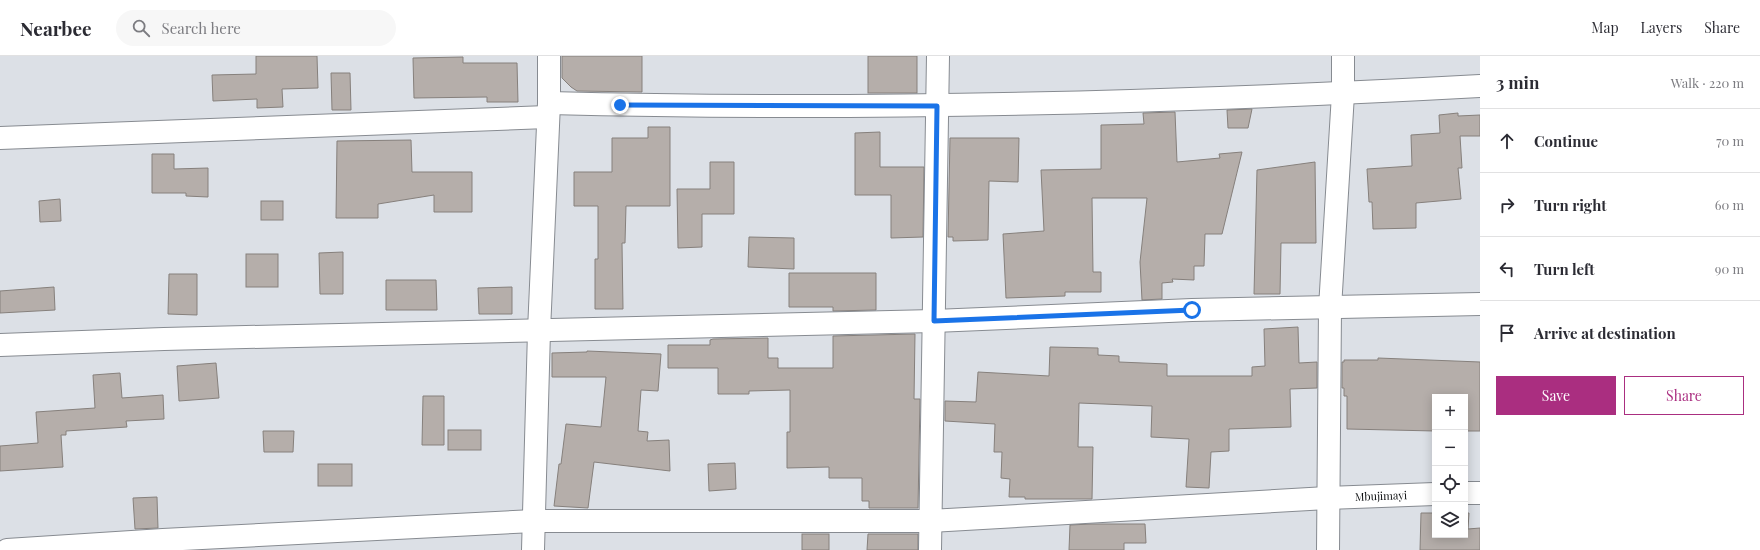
<!DOCTYPE html>
<html lang="en">
<head>
<meta charset="utf-8">
<style>
  body { margin:0; font-family:"Playfair Display",serif; background:#f7f7f7; color:#2b2b33 }
  .controls { position:absolute; right:12px; bottom:12px; display:grid; overflow:hidden; border-radius:0px; box-shadow:0 2px 10px #0003 }
  .controls button { width:36px; height:36px; display:grid; place-items:center; padding:0; border:0; border-bottom:1px solid #e1e1e2; background:#fff; color:#2b2b33; font:20px sans-serif }
  .stop { position:absolute; width:12px; height:12px; margin:-9px; border:3px solid #1a73e8; border-radius:50%; background:#fff }
  .stop.end { background:#1a73e8; border-color:#fff; box-shadow:0 1px 4px #0008 }
  .list { margin:0; padding:0; list-style:none }
  h2 { display:flex; justify-content:space-between; align-items:center; height:52px; margin:0; padding:0 16px; font-size:17px }
  h2 small { font-size:13px; font-weight:400; color:#7c7c81 }
  .list li { display:grid; grid-template-columns:26px 1fr auto; gap:12px; align-items:center; box-sizing:border-box; height:64px; padding:0 16px; border-top:1px solid #e1e1e2 }
  .list b { display:block; font-size:15px; white-space:nowrap }
  .list em { font-size:13px; font-style:normal; color:#7c7c81 }
  .actions { display:flex; gap:8px; padding:12px 16px }
  .actions a { flex:1; padding:9px 0; border:1px solid #aa2e80; border-radius:0px; text-align:center; font-size:14px; color:#aa2e80 }
  .actions .main { background:#aa2e80; color:#fff }
  .icon { flex:none; width:22px; height:22px; fill:none; stroke:currentColor; stroke-width:2; stroke-linecap:round; stroke-linejoin:round }
  .map { position:relative; flex:none; width:1480px; height:494px; overflow:hidden }
  header { display:flex; align-items:center; gap:24px; box-sizing:border-box; height:56px; padding:0 20px; background:#fff; border-bottom:1px solid #e1e1e2 }
  header strong { font-size:19px }
  nav { display:flex; gap:22px; margin-inline-start:auto; font-size:14px }
  .search { width:280px; height:36px; background:#f7f7f7; display:flex; align-items:center; gap:10px; box-sizing:border-box; padding:0 14px; border-radius:22px; color:#7c7c81; font-size:15px }
  main { display:flex }
  aside { flex:1; background:#fff }
  .map>svg:first-child { display:block }
  .building { fill:#b5aeaa; stroke:#86807c }
  .lines { fill:none; stroke-linecap:round; stroke-linejoin:round }
  .minor-casing { stroke:#878b91; stroke-width:24 }
  .minor { stroke:#fff; stroke-width:22 }
  .route { stroke:#1a73e8; stroke-width:5 }
  .labels { text-anchor:middle; stroke-width:4; stroke-linejoin:round; paint-order:stroke }
  .street-label { font-size:11px; fill:#0c0e10; stroke:#fff }
</style>
</head>
<body>
<header>
<strong>Nearbee</strong>
<div class="search"><svg class="icon" aria-label="search" viewBox="0 0 24 24"><circle cx="10" cy="10" r="6"/><path d="M15 15l6 6"/></svg>Search here</div>
<nav><a>Map</a><a>Layers</a><a>Share</a></nav>
</header>
<main>
<div class="map">
<svg width="1480" height="494" viewBox="0 0 1480 494">
  <rect width="100%" height="100%" fill="#dce0e6"/>
  <g class="building">
    <path d="M256 0H317L318 32 282 33 283 51 257 52V43L213 45 212 19 256 18Z"/>
    <path d="M562 0H642V36L577 35 571 31 562 22Z"/>
    <rect x="868" y="0" width="49" height="37"/>
    <path d="M463 1V7H517L518 46H487V41L414 42 413 2Z"/>
    <path d="M331 17H350L351 54H332Z"/>
    <path d="M1252 53 1248 72H1228L1227 54Z"/>
    <path d="M1175 56 1177 106 1220 102 1219 98 1242 96 1222 178H1205L1204 210H1194V224L1172 223 1173 226 1162 227V243L1142 244 1140 206 1147 142H1092L1093 216H1101V236H1065V240L1006 242 1003 178 1044 175 1041 114 1101 113V69L1144 68 1143 57Z"/>
    <path d="M1458 57V60L1480 59V80H1460L1462 112H1458L1461 143 1416 147V172L1373 173 1372 146H1369L1367 113 1412 110 1411 79 1440 77 1439 59Z"/>
    <path d="M648 71H670V150H626L625 187H622L623 253H595V203H598V150H574V116H612V82H648Z"/>
    <path d="M880 76V111H924L923 181 891 182V139H855V77Z"/>
    <path d="M950 82H1019L1018 126 989 125 988 184 953 185V181H948Z"/>
    <path d="M411 84 412 116H472V156H434V139L378 148V162H336L337 85Z"/>
    <path d="M152 98H174V113L208 112V141L186 140V137H152Z"/>
    <path d="M710 106H734V158H702V191L678 192 677 133H710Z"/>
    <path d="M1315 106 1316 187H1281L1280 238H1254L1257 114Z"/>
    <path d="M60 143 61 165 40 166 39 145Z"/>
    <rect x="261" y="145" width="22" height="19"/>
    <path d="M749 181 794 182V213L748 211Z"/>
    <path d="M343 196V238H320L319 197Z"/>
    <rect x="246" y="198" width="32" height="33"/>
    <path d="M789 217H876V254L833 255V251H789Z"/>
    <path d="M169 218H197V259L168 258Z"/>
    <path d="M386 224H436L437 254H386Z"/>
    <path d="M54 231 55 254 0 257V235Z"/>
    <path d="M512 231V258H479L478 232Z"/>
    <path d="M1298 271 1299 307 1317 306V332L1290 333 1291 371 1229 373V395L1211 396 1209 432 1186 431 1189 383 1151 381 1152 350 1079 347 1078 391H1093L1092 443H1025V441H1009L1010 423 1001 422 1002 396H994L995 368 945 365V345L976 346 978 316 1049 320 1050 291 1098 292V299L1119 300V306L1167 308V320H1252V311L1265 310 1264 273Z"/>
    <path d="M915 278 914 343H920L918 452H869V445H862V422H829V411L787 412V376H790V334L749 335V338H718V312H668V289H710V284L713 283 768 282V302H778V312H833V280Z"/>
    <path d="M587 295 661 298 658 335 641 334 638 375 648 376 647 385 669 384 670 415 594 406 588 452 554 450 559 408H561L566 368 601 371 606 321H552V297L587 296Z"/>
    <path d="M1378 302 1480 306V375H1465V341H1435V375L1347 373V340H1344V332H1342V306H1344V304H1378Z"/>
    <path d="M216 307 219 342 179 345 177 310Z"/>
    <path d="M120 317 122 342 163 339 164 363 126 365 127 371 66 375V379H61L63 411 0 415V390L38 387 36 356 95 352 93 319Z"/>
    <path d="M423 340H444V389H422Z"/>
    <rect x="448" y="374" width="33" height="20"/>
    <path d="M263 375H294L293 396H264Z"/>
    <path d="M735 407 736 433 709 435 708 408Z"/>
    <rect x="318" y="408" width="34" height="22"/>
    <path d="M157 441 158 472 135 473 133 442Z"/>
    <path d="M1421 457H1435V479H1465V457H1469L1468 473 1480 472V494H1420Z"/>
    <path d="M1091 468H1145L1146 487H1124V494H1069L1070 469Z"/>
    <rect x="802" y="478" width="27" height="16"/>
    <path d="M868 478H918V494H867Z"/>
  </g>
  <g class="lines">
    <defs>
      <g id="minor">
        <path d="M549 47C859 55 1170 47 1480 30"/>
        <path d="M0 82 547 61"/>
        <path d="M0 289 164 283 934 265 1192 254 1480 248"/>
        <path d="M1465 437H1480"/>
        <path d="M7 494 163 484 534 465H930L1327 442 1435 438"/>
        <path d="M533 494 539 275 549 47V0"/>
        <path d="M930 494 938 0"/>
        <path d="M1328 494 1330 252 1343 38V0"/>
      </g>
    </defs>
    <use href="#minor" class="minor-casing"/>
    <use href="#minor" class="minor"/>
  </g>
  <g class="lines">
    <path class="route" d="M620 49 937 50 934 265 1192 254"/>
  </g>
  <g class="labels">
    <g class="street-label">
      <text transform="translate(1381 440) rotate(-2)" y="4">Mbujimayi</text>
    </g>
  </g>
</svg>
<div class="controls">
<button>+</button>
<button>−</button>
<button><svg class="icon" aria-label="locate" viewBox="0 0 24 24"><circle cx="12" cy="12" r="6"/><path d="M12 2v4M12 18v4M2 12h4M18 12h4"/></svg></button>
<button><svg class="icon" aria-label="layers" viewBox="0 0 24 24"><path d="M12 4l9 5-9 5-9-5zM3 14l9 5 9-5"/></svg></button>
</div>
<div class="stop" style="left:1192px;top:254px"></div>
<div class="stop end" style="left:620px;top:49px"></div>
</div>
<aside>
<h2>3 min<small>Walk · 220 m</small></h2>
<ul class="list">
<li><svg class="icon" aria-label="ahead" viewBox="0 0 24 24"><path d="M12 20V5M6 11l6-6 6 6"/></svg><div><b>Continue</b></div><em>70 m</em></li>
<li><svg class="icon" aria-label="right" viewBox="0 0 24 24"><path d="M7 20v-9h11M14 6l5 5-5 5"/></svg><div><b>Turn right</b></div><em>60 m</em></li>
<li><svg class="icon" aria-label="left" viewBox="0 0 24 24"><path d="M17 20v-9H6M10 6l-5 5 5 5"/></svg><div><b>Turn left</b></div><em>90 m</em></li>
<li><svg class="icon" aria-label="arrive" viewBox="0 0 24 24"><path d="M6 21V4h12l-3 4 3 4H6"/></svg><div><b>Arrive at destination</b></div></li>
</ul>
<div class="actions"><a class="main">Save</a><a>Share</a></div>
</aside>
</main>
</body>
</html>
